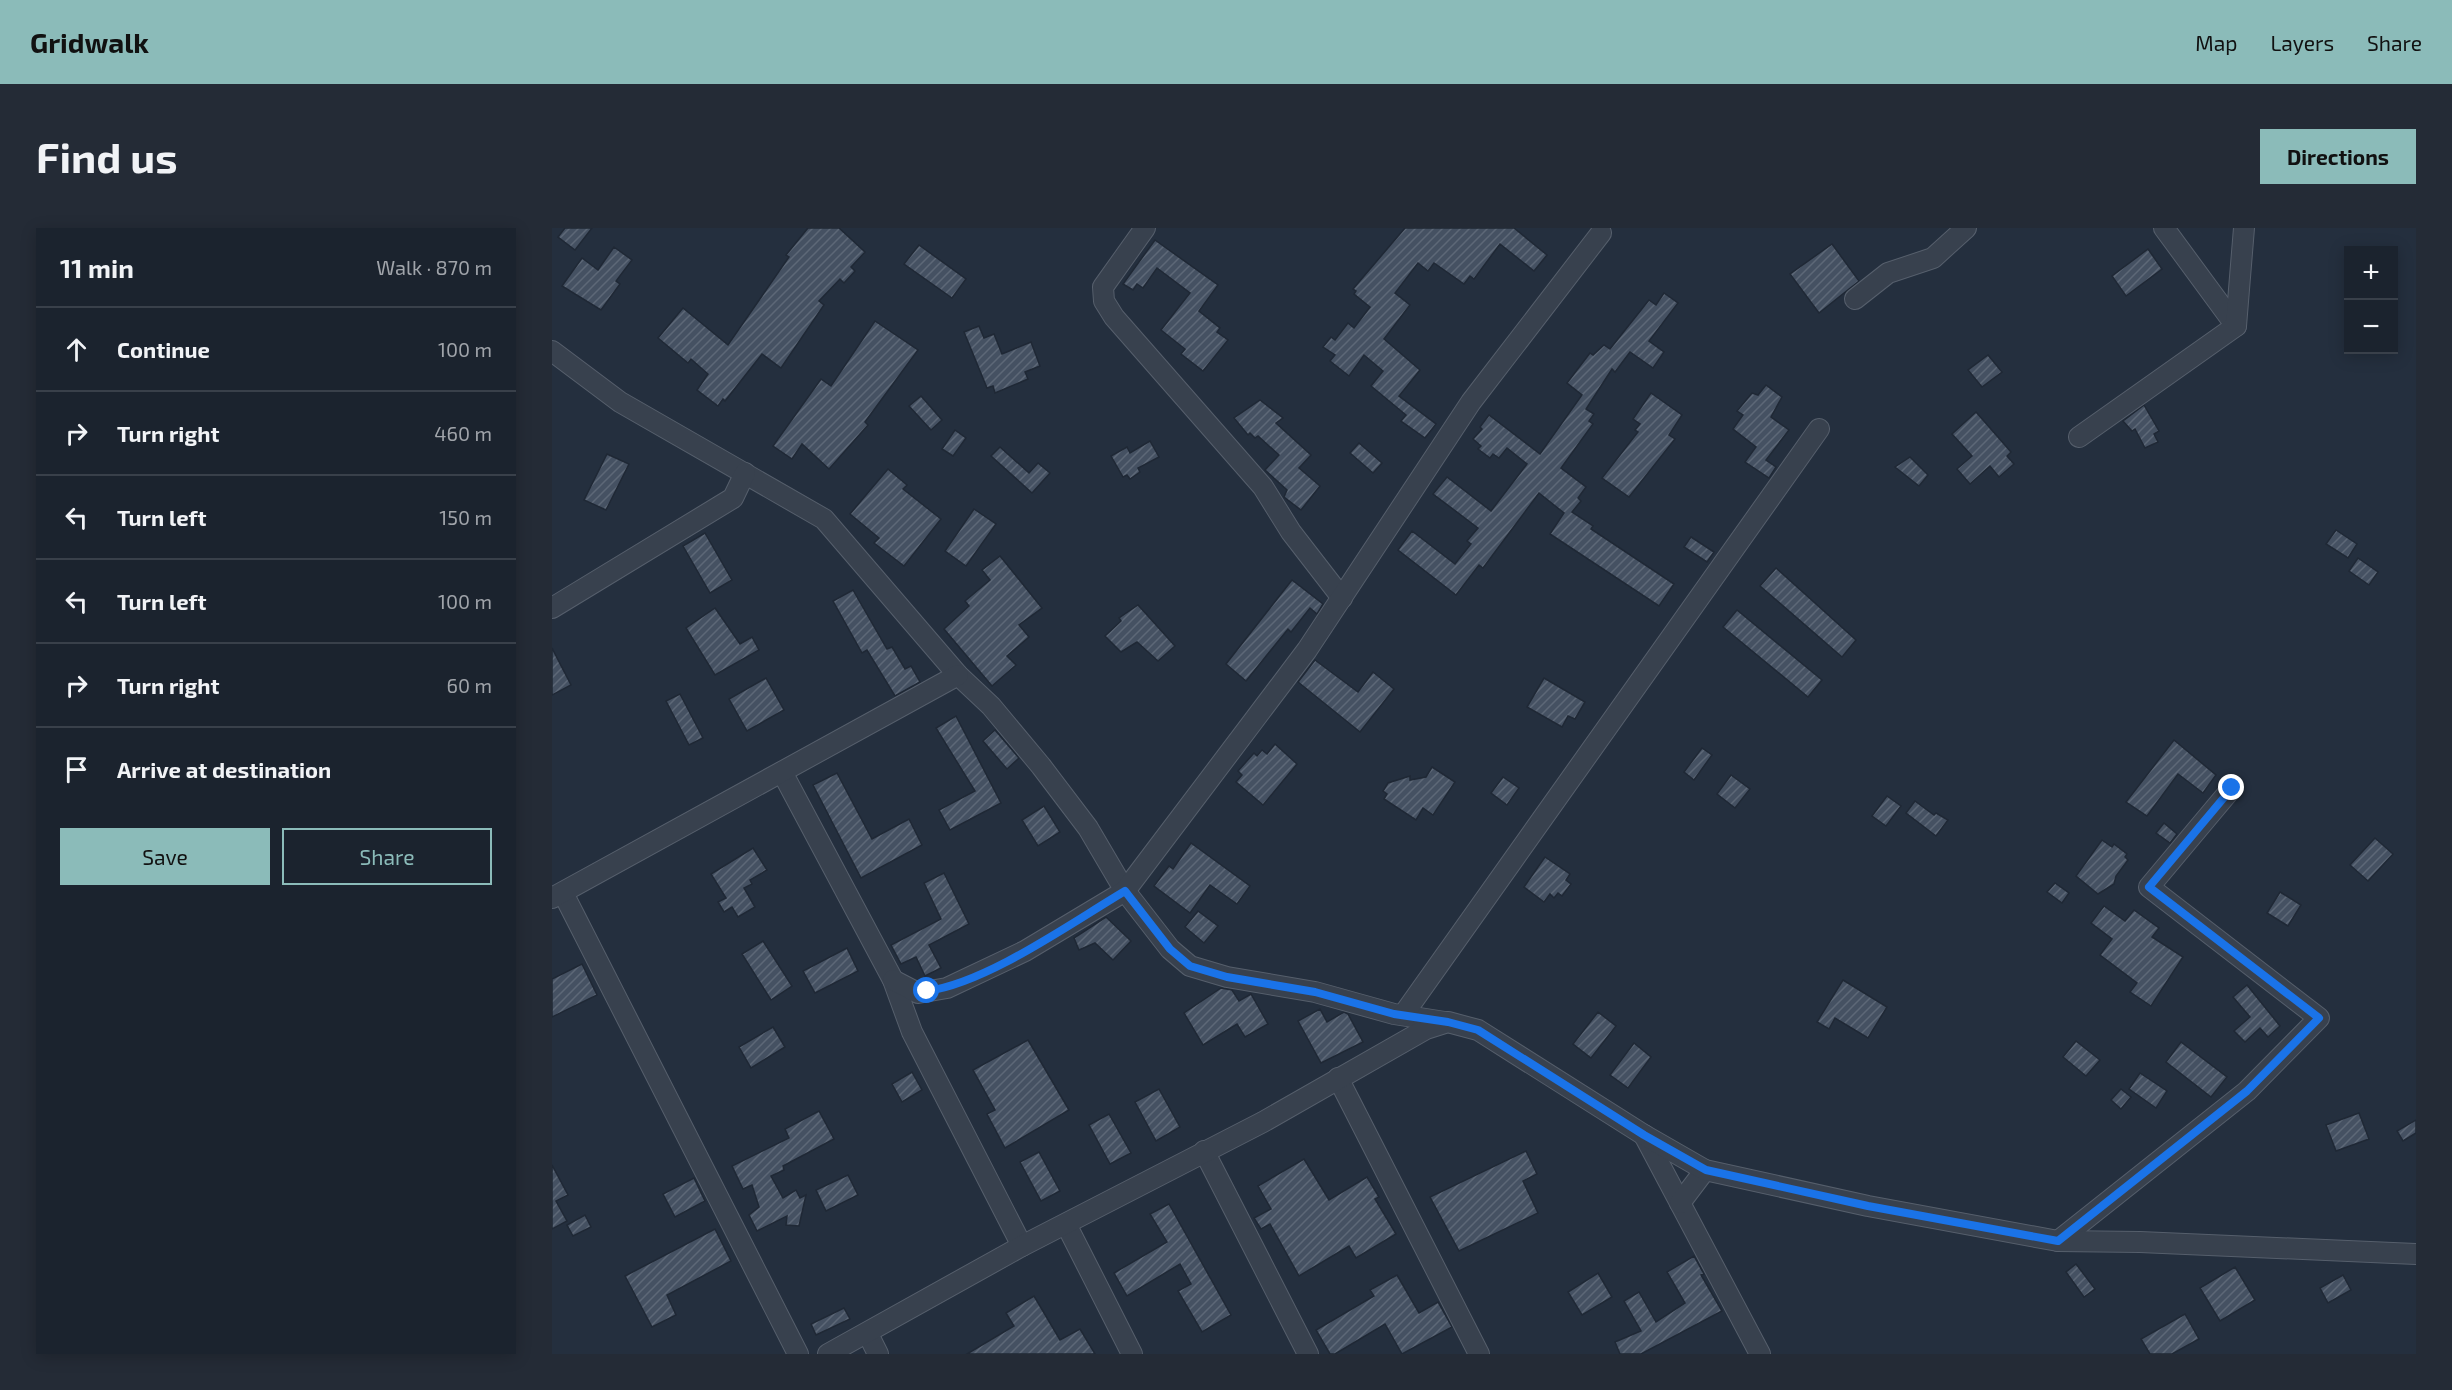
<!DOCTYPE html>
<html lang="en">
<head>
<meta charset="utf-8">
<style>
  body { margin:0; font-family:"Exo 2",sans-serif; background:#242b36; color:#f1f3f6 }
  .controls { position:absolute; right:18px; top:18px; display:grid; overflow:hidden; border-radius:0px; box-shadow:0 3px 15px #0003 }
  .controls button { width:54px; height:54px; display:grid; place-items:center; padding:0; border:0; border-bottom:2px solid #39404a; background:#1b232e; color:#f1f3f6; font:30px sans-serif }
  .stop { position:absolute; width:18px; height:18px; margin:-14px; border:4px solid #1a73e8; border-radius:50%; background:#fff }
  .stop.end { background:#1a73e8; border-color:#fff; box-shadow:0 2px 6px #0008 }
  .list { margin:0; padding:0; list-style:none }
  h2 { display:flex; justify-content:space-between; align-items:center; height:78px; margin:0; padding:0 24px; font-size:26px }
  h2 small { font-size:20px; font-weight:400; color:#a0a4aa }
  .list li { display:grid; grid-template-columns:39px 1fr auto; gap:18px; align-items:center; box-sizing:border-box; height:84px; padding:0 24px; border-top:2px solid #39404a }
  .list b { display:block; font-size:22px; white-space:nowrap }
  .list em { font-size:20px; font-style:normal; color:#a0a4aa }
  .actions { display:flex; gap:12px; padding:18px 24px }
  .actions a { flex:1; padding:14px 0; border:2px solid #8bbbb9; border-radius:0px; text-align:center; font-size:21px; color:#8bbbb9 }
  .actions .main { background:#8bbbb9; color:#111 }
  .icon { flex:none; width:33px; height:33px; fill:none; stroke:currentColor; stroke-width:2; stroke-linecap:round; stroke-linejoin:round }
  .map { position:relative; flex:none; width:1864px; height:1126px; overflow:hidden; border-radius:0px }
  header { display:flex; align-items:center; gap:36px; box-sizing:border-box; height:84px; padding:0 30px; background:#8bbbb9; color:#111 }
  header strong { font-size:28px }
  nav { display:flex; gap:33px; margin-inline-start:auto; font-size:21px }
  .intro { display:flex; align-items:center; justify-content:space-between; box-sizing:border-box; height:144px; padding:0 36px }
  h1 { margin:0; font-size:42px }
  .button { padding:15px 27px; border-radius:0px; background:#8bbbb9; color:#111; font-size:21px; font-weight:700 }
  main { display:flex; gap:36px; padding:0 36px }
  aside { flex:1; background:#1b232e; border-radius:0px; box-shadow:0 3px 15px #0003 }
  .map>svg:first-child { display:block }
  .building { fill:url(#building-hatch); stroke:#1f2835; stroke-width:1.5 }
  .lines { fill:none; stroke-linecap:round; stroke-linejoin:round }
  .minor-casing { stroke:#565f6c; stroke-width:22 }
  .minor { stroke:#38414e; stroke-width:20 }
  .route { stroke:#1a73e8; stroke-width:8 }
</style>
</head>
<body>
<header>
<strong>Gridwalk</strong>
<nav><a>Map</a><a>Layers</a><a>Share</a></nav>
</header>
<div class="intro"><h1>Find us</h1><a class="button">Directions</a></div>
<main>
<aside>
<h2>11 min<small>Walk · 870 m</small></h2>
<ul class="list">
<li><svg class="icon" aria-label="ahead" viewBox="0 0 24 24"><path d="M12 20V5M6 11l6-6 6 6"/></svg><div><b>Continue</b></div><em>100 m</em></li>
<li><svg class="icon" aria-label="right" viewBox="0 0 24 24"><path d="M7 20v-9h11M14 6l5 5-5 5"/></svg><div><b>Turn right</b></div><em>460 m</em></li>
<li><svg class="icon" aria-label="left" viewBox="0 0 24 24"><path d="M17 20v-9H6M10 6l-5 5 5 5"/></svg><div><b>Turn left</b></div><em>150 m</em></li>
<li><svg class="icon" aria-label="left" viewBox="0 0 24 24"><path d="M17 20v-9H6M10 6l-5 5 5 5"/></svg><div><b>Turn left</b></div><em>100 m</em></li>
<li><svg class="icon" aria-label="right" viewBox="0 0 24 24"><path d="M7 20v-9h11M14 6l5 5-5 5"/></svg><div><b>Turn right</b></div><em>60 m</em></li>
<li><svg class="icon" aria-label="arrive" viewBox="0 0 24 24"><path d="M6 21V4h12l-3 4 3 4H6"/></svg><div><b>Arrive at destination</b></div></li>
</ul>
<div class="actions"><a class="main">Save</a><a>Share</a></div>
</aside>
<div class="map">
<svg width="1864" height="1126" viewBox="0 0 1864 1126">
  <defs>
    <pattern id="building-hatch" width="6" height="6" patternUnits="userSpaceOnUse" patternTransform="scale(1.5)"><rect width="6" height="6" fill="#455162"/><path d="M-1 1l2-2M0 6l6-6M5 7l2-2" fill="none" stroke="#5d6877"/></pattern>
  </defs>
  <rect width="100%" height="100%" fill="#242f3e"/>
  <g class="building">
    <path d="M13 0H40L23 22 6 9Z"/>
    <path d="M256 0H287L313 24 299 39 303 43 292 55 288 51 267 73 272 77 229 140 210 126 173 173 171 171 166 178 145 162 156 146 139 131 136 135 106 110 131 80 176 117 237 29 234 27Z"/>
    <path d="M853 0H962L995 27 982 43 948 16 922 51 918 48 912 56 882 35 876 43 866 35 843 65 858 77 832 111 868 142 847 168 884 196 873 210 849 193 854 187 819 158 831 143 812 127 797 148 778 133 783 127 771 119 779 109 783 112 796 95 802 100 818 79 802 66 804 63 801 61Z"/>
    <path d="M603 12 666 57 647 83 668 100 665 104 676 112 651 143 629 126 633 121 609 102 638 65 605 40 591 60 585 56 581 62 571 56Z"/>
    <path d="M1280 16 1307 53 1267 85 1238 46Z"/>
    <path d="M367 17 414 51 400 70 352 36Z"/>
    <path d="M62 19 80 32 64 53 68 56 49 82 10 58 30 30 46 42Z"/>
    <path d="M1596 21 1610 41 1574 68 1560 48Z"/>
    <path d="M1112 65 1126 75 1097 113 1112 124 1101 140 1078 124 1063 144 1060 141 1034 181 1042 186 1037 193 1041 196 1009 240 1034 259 1026 270 1029 273 1020 284 1041 298 1039 301 1122 356 1107 378 998 306 1012 285 987 265 931 340 927 337 904 367 846 322 860 303 903 336 919 316 915 313 926 300 881 266 895 249 939 283 975 236 955 220 947 230 941 226 938 230 926 221 929 218 921 211 930 201 928 199 937 187 988 226 1030 167 1015 155 1038 125 1041 127 1052 117 1058 121 1097 72 1104 77Z"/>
    <path d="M323 93 366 122 313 194 316 197 277 241 250 216 240 231 221 218 269 151 279 158Z"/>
    <path d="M427 98 432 110 442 106 450 126 479 114 488 138 473 144 476 151 443 165 441 158 435 160 412 104Z"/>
    <path d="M1436 127 1450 144 1430 159 1416 142Z"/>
    <path d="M1214 157 1230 169 1219 189 1237 202 1214 232 1224 239 1217 250 1193 234 1204 219 1181 201 1191 187 1185 183 1200 165 1206 167Z"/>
    <path d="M1099 165 1130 187 1117 207 1123 211 1077 269 1050 250 1086 204 1083 202 1088 196 1081 191Z"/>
    <path d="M369 168 390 192 379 202 357 178Z"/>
    <path d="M708 172 731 190 724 195 759 227 747 240 768 258 749 282 732 269 735 262 713 242 727 227 706 208 703 210 698 205 696 207 682 190Z"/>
    <path d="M1592 177 1607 203 1602 206 1606 214 1593 220 1583 201 1580 203 1571 193Z"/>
    <path d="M1424 184 1459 224 1455 228 1462 236 1447 249 1438 238 1418 256 1405 241 1420 228 1400 206Z"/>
    <path d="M403 202 414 210 401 228 390 221Z"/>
    <path d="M598 213 607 229 586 240 588 244 578 251 575 247 571 249 559 228 575 219 578 225Z"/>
    <path d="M807 215 830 235 821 245 798 225Z"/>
    <path d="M448 219 477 245 486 235 498 245 480 265 439 228Z"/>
    <path d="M55 226 77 236 54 282 32 272Z"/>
    <path d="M1358 229 1376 247 1367 258 1343 239Z"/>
    <path d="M336 241 355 257 351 261 389 291 352 338 322 315 327 310 298 286Z"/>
    <path d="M422 281 444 296 414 338 393 323Z"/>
    <path d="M1784 302 1805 316 1796 330 1774 316Z"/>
    <path d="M153 305 180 352 158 365 131 318Z"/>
    <path d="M1139 309 1162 324 1155 334 1132 319Z"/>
    <path d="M448 328 490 380 467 397 477 409 455 428 464 437 440 458 392 401 417 378 413 373 438 352 430 342Z"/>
    <path d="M1806 330 1826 344 1817 357 1797 343Z"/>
    <path d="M1224 340 1304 412 1290 429 1208 358Z"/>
    <path d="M740 352 771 376 765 386 758 380 739 404 736 401 694 453 674 436Z"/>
    <path d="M301 362 335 421 340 419 353 441 359 438 368 454 343 468 315 422 310 425 281 373Z"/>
    <path d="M586 377 623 418 606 433 585 414 569 424 553 408 569 393 567 390Z"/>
    <path d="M163 380 188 416 200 409 207 422 163 447 134 400Z"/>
    <path d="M1185 382 1270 452 1256 469 1171 399Z"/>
    <path d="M0 420 19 457 0 467Z"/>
    <path d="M763 432 806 464 821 444 842 461 808 504 746 454Z"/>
    <path d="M214 450 232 482 195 503 177 471Z"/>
    <path d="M992 450 1033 474 1023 491 1016 488 1010 499 975 479Z"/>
    <path d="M128 466 151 510 137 517 114 473Z"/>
    <path d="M404 488 449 575 398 602 387 582 423 563 384 500Z"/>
    <path d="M443 502 467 530 455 541 431 513Z"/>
    <path d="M1622 512 1664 547 1651 565 1626 546 1595 588 1574 574Z"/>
    <path d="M723 516 745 536 711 577 684 554 690 547 686 543 702 525 705 528 710 522 715 526Z"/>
    <path d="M1150 520 1160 527 1142 552 1132 544Z"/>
    <path d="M880 539 903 554 881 587 871 580 864 592 832 571 835 566 831 563 836 555 858 548V552L874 549Z"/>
    <path d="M285 545 320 611 357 591 370 617 309 650 261 557Z"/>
    <path d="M1179 547 1198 561 1183 580 1165 566Z"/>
    <path d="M951 549 967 560 955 577 939 565Z"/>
    <path d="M1335 568 1349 578 1334 598 1320 588Z"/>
    <path d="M1363 573 1382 587 1384 585 1396 592 1384 608 1354 585Z"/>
    <path d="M492 578 508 604 486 618 470 592Z"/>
    <path d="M1612 595 1625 606 1618 615 1604 605Z"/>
    <path d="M1823 610 1841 626 1816 653 1798 637Z"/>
    <path d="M1550 612 1560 619 1562 616 1575 626 1573 629 1576 632 1564 648 1562 656 1546 666 1524 648Z"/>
    <path d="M639 615 698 658 685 676 658 657 638 685 602 658 617 638 621 641Z"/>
    <path d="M201 620 215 642 198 652 200 656 192 660 203 679 186 689 180 679 172 684 166 674 174 670 159 646Z"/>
    <path d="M993 629 1018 646 1014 652 1019 656 1010 668 1006 665 1002 670 998 666 992 674 972 659Z"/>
    <path d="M392 645 417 696 377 717 389 740 373 748 364 729 349 736 339 717 389 691 372 655Z"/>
    <path d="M1503 655 1517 665 1510 675 1495 664Z"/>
    <path d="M1728 664 1749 677 1736 698 1715 685Z"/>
    <path d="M1552 678 1573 693 1582 682 1607 700 1600 709 1631 729 1599 778 1578 764 1585 755 1548 727 1560 711 1539 695Z"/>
    <path d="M646 683 666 698 652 715 633 699Z"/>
    <path d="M554 689 579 713 561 732 543 715 527 722 522 710Z"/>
    <path d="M211 713 240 758 219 772 190 726Z"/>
    <path d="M295 720 306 743 263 765 251 743Z"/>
    <path d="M30 736 45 767 0 789V751Z"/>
    <path d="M1291 752 1335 779 1316 810 1283 790 1277 801 1265 794Z"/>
    <path d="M1695 757 1728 798 1716 809 1708 800 1693 814 1682 803 1698 789 1681 769Z"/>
    <path d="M669 760 680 762 687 773 699 766 716 796 693 809 685 796 651 817 632 785Z"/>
    <path d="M768 781 775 794 792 784 796 786 811 814 769 835 746 793Z"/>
    <path d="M1046 784 1064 798 1039 830 1021 816Z"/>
    <path d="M221 799 233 819 199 840 187 819Z"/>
    <path d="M476 812 517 882 453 920 435 886 443 882 421 842Z"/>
    <path d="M1524 813 1548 832 1534 848 1511 829Z"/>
    <path d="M1629 814 1675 849 1659 869 1614 834Z"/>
    <path d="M1082 815 1099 829 1076 860 1058 847Z"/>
    <path d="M360 844 370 862 350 874 340 856Z"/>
    <path d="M1588 845 1615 863 1604 880 1577 861Z"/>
    <path d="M607 861 628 899 604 913 583 874Z"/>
    <path d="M1569 861 1579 869 1569 881 1559 872Z"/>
    <path d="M267 883 282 911 231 938 232 942 219 948 231 970 244 962 248 970 254 967 247 998 234 997 235 988 205 1003 197 987 207 979 200 957 191 961 180 938 237 910 233 901Z"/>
    <path d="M1807 885 1817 911 1784 923 1774 897Z"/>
    <path d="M557 886 579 925 558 936 537 897Z"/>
    <path d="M1864 892V905L1851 913 1845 903Z"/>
    <path d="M974 923 985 946 971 953 986 985 907 1023 878 969Z"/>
    <path d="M487 924 508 963 489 973 468 934Z"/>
    <path d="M752 931 777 972 815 949 827 969 823 971 844 1006 804 1030 797 1018 747 1048 718 996 709 1001 702 990 719 981 706 958Z"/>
    <path d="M0 937 16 967 4 973 15 993 0 1001Z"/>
    <path d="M296 947 306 967 274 983 264 962Z"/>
    <path d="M142 950 153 973 123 989 111 966Z"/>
    <path d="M617 976 679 1087 650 1104 626 1063 639 1056 628 1036 575 1068 562 1045 615 1014 598 986Z"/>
    <path d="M33 987 39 999 21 1008 15 997Z"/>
    <path d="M163 1001 179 1033 115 1067 124 1087 100 1099 73 1048Z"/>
    <path d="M1142 1028 1152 1046 1149 1047 1170 1083 1089 1126H1068L1063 1114 1089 1103 1072 1073 1087 1064 1104 1094 1133 1075 1115 1044Z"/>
    <path d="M1524 1036 1543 1061 1532 1069 1514 1044Z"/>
    <path d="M1683 1039 1703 1072 1668 1093 1648 1060Z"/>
    <path d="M1046 1045 1060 1069 1030 1087 1016 1064Z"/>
    <path d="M845 1047 867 1085 886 1074 900 1099 850 1126 833 1096 783 1126H778L764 1102 822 1068 818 1062Z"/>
    <path d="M1791 1047 1799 1062 1776 1075 1768 1060Z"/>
    <path d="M482 1068 508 1112 528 1101 543 1126H415L462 1098 454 1085Z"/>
    <path d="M292 1080 298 1091 264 1107 259 1096Z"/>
    <path d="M1633 1086 1647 1111 1620 1126H1598L1589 1111Z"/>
  </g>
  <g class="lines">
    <defs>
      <g id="minor">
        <path d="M593 0 551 59 552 73 562 89 711 259 739 304 790 370"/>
        <path d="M1612 0 1684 98"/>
        <path d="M1303 71 1336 45 1381 30 1414 0"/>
        <path d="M0 123 68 174 272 291 406 447 439 478 489 538 536 600 573 663 618 721 638 738 675 749 763 764 842 786 893 794"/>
        <path d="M1527 209 1684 98 1692 0"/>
        <path d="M0 380 181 270 193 245"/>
        <path d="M230 544 341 752 360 804 470 1018"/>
        <path d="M11 665 246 1126"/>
        <path d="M0 670 406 447"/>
        <path d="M341 752 366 765 395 760 473 723 573 663 755 422 919 174 1049 5"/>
        <path d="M851 787 1267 201"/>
        <path d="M786 850 927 1126"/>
        <path d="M1092 907 1208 1126"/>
        <path d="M652 923 756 1126"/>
        <path d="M1128 975 1153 942"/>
        <path d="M514 996 580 1126"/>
        <path d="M1506 1013 1695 863 1767 790 1597 659 1680 560"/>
        <path d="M316 1106 326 1126"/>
        <path d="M276 1126 470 1018 711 894 874 801 896 794 926 802 1092 907 1153 942 1316 978 1506 1013 1588 1014 1864 1026"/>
      </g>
    </defs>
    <use href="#minor" class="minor-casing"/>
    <use href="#minor" class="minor"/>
  </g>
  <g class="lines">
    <path class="route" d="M375 763C435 755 519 695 573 663L618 721 638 738 675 749 763 764 842 786 896 794 926 802 1092 907 1154 942 1316 978 1506 1013 1695 863 1767 790 1597 659 1680 560"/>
  </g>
</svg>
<div class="controls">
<button>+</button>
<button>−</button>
</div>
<div class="stop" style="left:375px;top:763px"></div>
<div class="stop end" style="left:1680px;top:560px"></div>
</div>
</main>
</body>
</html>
